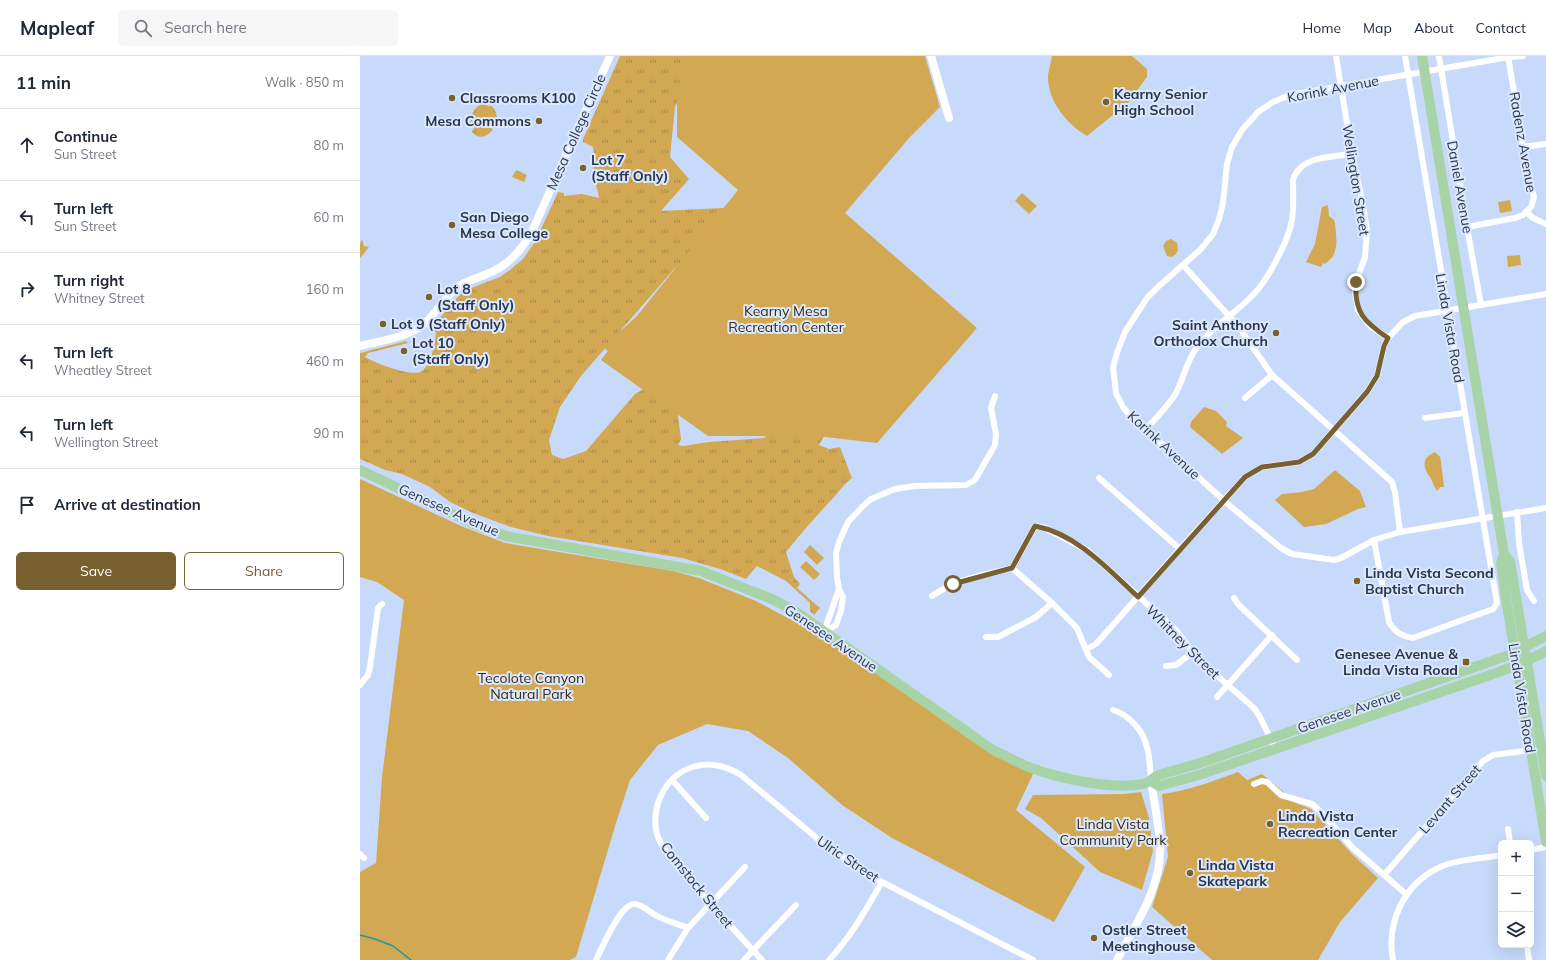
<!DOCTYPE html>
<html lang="en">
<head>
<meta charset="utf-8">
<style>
  body { margin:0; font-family:Mulish,sans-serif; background:#f6f6f7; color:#1f2937 }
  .controls { position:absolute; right:12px; bottom:12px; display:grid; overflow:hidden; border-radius:6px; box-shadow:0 4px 16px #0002 }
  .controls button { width:36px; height:36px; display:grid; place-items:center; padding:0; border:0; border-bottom:1px solid #e0e1e3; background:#fff; color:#1f2937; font:20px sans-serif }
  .stop { position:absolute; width:12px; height:12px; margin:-9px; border:3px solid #786030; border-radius:50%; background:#fff }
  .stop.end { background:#786030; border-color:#fff; box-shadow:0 1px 4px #0008 }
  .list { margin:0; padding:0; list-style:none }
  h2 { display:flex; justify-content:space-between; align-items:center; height:52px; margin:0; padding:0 16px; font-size:17px }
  h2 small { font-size:13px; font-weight:400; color:#747a83 }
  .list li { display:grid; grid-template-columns:26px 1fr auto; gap:12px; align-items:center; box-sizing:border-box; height:72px; padding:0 16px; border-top:1px solid #e0e1e3 }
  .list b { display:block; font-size:15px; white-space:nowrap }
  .list p { margin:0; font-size:13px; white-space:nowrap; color:#747a83 }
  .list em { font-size:13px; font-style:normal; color:#747a83 }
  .actions { display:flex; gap:8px; padding:12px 16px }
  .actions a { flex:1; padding:9px 0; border:1px solid #786030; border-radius:6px; text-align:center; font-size:14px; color:#786030 }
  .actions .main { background:#786030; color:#fff }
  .icon { flex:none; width:22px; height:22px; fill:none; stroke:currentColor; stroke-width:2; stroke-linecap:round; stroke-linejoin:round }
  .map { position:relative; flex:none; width:1186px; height:904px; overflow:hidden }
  header { display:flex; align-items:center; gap:24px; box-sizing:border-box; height:56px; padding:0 20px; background:#fff; border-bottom:1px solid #e0e1e3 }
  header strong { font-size:19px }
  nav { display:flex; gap:22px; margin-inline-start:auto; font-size:14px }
  .search { width:280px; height:36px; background:#f6f6f7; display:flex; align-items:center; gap:10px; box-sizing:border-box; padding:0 14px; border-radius:6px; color:#747a83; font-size:15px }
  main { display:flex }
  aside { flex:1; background:#fff }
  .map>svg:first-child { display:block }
  .grass { fill:url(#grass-tufts) }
  .park { fill:#d3a853 }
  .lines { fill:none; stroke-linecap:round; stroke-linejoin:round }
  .stream { stroke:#1e98a1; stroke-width:1.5 }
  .minor { stroke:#fff; stroke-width:6 }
  .tertiary { stroke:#fff; stroke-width:8 }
  .primary { stroke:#a8d3a6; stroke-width:10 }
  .route { stroke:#786030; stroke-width:5 }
  .poi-dot { fill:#786030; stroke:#dbe7fd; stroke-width:1.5 }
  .labels { text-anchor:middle; stroke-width:4; stroke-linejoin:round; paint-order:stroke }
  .street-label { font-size:14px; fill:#2a364b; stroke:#dbe7fd }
  .poi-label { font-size:14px; font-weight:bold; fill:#2a364b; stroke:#dbe7fd; text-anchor:start }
  .park-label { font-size:14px; fill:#352a14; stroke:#dbe7fd }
</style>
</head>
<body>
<header>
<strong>Mapleaf</strong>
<div class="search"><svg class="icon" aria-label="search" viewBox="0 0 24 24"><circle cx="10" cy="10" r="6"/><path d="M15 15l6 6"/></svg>Search here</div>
<nav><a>Home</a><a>Map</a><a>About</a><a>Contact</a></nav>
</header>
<main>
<aside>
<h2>11 min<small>Walk · 850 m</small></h2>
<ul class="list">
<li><svg class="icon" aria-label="ahead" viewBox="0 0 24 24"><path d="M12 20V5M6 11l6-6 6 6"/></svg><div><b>Continue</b><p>Sun Street</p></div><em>80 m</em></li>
<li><svg class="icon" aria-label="left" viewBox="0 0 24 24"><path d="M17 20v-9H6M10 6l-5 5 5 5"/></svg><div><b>Turn left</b><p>Sun Street</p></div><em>60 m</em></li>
<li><svg class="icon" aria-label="right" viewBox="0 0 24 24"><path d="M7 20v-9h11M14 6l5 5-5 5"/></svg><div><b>Turn right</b><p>Whitney Street</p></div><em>160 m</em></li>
<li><svg class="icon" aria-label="left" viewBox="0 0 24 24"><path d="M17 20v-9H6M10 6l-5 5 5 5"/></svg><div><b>Turn left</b><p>Wheatley Street</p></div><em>460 m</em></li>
<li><svg class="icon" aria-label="left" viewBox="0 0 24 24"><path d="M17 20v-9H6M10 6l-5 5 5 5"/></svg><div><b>Turn left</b><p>Wellington Street</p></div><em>90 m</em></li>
<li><svg class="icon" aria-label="arrive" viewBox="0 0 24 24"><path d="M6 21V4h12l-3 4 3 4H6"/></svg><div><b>Arrive at destination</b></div></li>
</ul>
<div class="actions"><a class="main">Save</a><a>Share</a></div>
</aside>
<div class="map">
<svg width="1186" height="904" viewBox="0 0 1186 904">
  <defs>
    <pattern id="grass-tufts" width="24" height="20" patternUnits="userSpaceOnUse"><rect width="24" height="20" fill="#d3a853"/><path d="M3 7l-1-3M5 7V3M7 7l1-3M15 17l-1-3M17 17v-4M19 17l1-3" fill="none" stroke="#ab8a47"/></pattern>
  </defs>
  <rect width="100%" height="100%" fill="#c8dafb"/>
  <g class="grass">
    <path d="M260 0H351L324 33 315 51 310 101 329 123 301 155 384 151 324 208 315 212 221 320 200 351 189 384 192 399 203 403 226 395 275 338 287 331 317 352 321 383 318 389 323 390 349 386 404 382 424 359 467 375 459 389 469 393 480 391 492 422C485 427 481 433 475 440 458 458 442 476 426 496L434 521 440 528 437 532 460 552 454 559 450 555V547L426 525 397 510 386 523 360 513 322 502 188 480 151 471 113 457 90 446 70 431 42 418 25 414 0 403V297L46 285 48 287 8 297 5 301C15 307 53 322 62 315 71 309 75 288 76 277L73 275 72 276 71 272 73 270 102 236 111 232 140 221 151 213 163 203 175 186 198 136 204 137V140L222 138 239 142C238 135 235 128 234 120 233 111 235 101 233 91L223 86V83Z"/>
    <path d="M124 47 128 50H132C138 57 138 64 134 72 127 62 118 62 111 72 109 61 113 51 124 47Z"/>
    <path d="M122 66 128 68 133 74C126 81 119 84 112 76L116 69Z"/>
    <path d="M156 114 167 119 164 126 152 121Z"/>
    <path d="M2 184 4 190 9 191 0 202V187Z"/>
  </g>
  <g class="park">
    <path d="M331 0H565L580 51 550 81 485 157 617 272 517 387 457 380H348L241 304 248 295 243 291 277 260 378 134 317 81V31Z"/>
    <path d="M692 0H772L787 13V21L769 46 727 80C707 68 687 45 688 19 689 13 691 6 692 0Z"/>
    <path d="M662 137 677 150 669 158 655 145Z"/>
    <path d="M1150 144 1152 155 1140 157 1138 146Z"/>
    <path d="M968 149 969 160 974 164 975 167C976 180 979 192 971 203H970L968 206H966V208L963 207 961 211 946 206 955 188 962 151Z"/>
    <path d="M811 183 817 187 818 194 816 198 812 201 807 200 803 190 806 185Z"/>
    <path d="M1160 199 1161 209 1148 211 1147 200Z"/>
    <path d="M844 351 856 355 867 366 866 370 883 382 862 398 830 371 831 366Z"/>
    <path d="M1075 396C1076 398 1079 399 1080 401 1081 403 1084 430 1084 431H1080L1077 435C1074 431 1073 426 1070 421 1063 411 1061 402 1075 396Z"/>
    <path d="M975 414 1000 435 1006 451 998 453 966 468 944 471 915 444 922 438 942 436 954 433Z"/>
    <path d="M0 423 101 470 145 487 313 515 339 522 396 545 480 590 502 609 674 716 656 754 725 811 694 866 532 782 482 749 428 702 388 675 347 668 298 689 270 724 256 767 216 901 210 904H0V816L16 807 22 721 44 544 17 526 0 521Z"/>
    <path d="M450 489 464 502 457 509 444 496Z"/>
    <path d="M446 505 460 518 454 524 440 511Z"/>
    <path d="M878 716 887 724 902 718 926 738 931 745 951 753 993 799 1018 822 980 866 958 904H852L792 851 808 801 802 738C828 735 853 725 878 716Z"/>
    <path d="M781 736 789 762 793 795 782 834 740 816 681 762 665 753 673 739 763 738Z"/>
  </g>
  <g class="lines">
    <path class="stream" d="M0 879 15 883 33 890 51 904"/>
    <g class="minor">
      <path d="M976 0 992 98 1002 144 1007 174 1005 201 996 226 995 236 998 254 1010 270 1028 282"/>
      <path d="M1079 0 1107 171 1121 249"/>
      <path d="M1163 0 1149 1 930 39 913 46 898 56 882 74 872 91 867 108 863 147 859 163 853 178 841 193 799 230 787 242 765 276 758 294 753 311 756 337 763 351 768 357 870 450 921 492 932 498 974 504 981 502 1014 484 1040 476 1186 452"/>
      <path d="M1163 91 1186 88"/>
      <path d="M1166 156 1173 162 1186 168"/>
      <path d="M1107 171 1155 162 1163 159 1171 151 1174 141 1167 115 1148 0"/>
      <path d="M823 209 878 270 912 319 1032 426 1035 436 1040 476"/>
      <path d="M885 342 912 319"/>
      <path d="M1065 362 1105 357"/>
      <path d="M786 373C795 363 812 346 817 335 824 321 827 304 837 291 851 272 874 258 891 241 907 226 928 186 932 164 934 151 933 137 933 124 940 100 971 101 992 98"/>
      <path d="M739 422 820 493"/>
      <path d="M1157 456 1159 487 1167 534 1174 545"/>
      <path d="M1014 484 1029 566C1035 576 1041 580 1053 582L1133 553 1137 547 1045 0"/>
      <path d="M652 512 692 547 717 572 729 601 749 619"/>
      <path d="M572 540C595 523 625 519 652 512L675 470 685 472 727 494 816 574 833 596 845 609 894 652 900 661 915 692"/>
      <path d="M874 542 878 548 937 604"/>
      <path d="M464 576 476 569 481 555 483 541 479 533 477 521 476 497 479 486 488 466 503 450 511 443 535 433 555 430 606 429 615 424 635 389 636 378 631 352 635 340"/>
      <path d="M464 576 479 533"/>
      <path d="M626 581H638L676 561 692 547"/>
      <path d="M727 593 736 588 820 493 885 421 902 411 939 406 953 398 1007 336 1017 320 1024 290 1028 282 1043 266 1055 260 1186 238"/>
      <path d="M806 610 816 609 833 596"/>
      <path d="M0 629 8 619 10 611 18 552 22 548"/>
      <path d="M857 641 912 579"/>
      <path d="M753 654C769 659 783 674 787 691 790 702 790 714 791 725"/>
      <path d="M312 724 346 762"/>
      <path d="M894 728 902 725 907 726 921 739 952 748 961 756 993 792 1046 838"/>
      <path d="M1148 773 1150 787"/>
      <path d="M1171 794 1186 791"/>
      <path d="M0 798 4 802"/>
      <path d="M1024 819 1123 705 1133 699 1171 694"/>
      <path d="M1167 889 1169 904"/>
      <path d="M236 904C242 892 261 846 275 848 284 849 289 856 297 860 306 865 318 868 328 872"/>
      <path d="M308 904 328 872 385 811"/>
      <path d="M384 904 436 849"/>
      <path d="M402 904C375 875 348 846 323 815 314 804 301 792 297 778 291 754 302 727 323 715 343 704 363 708 381 719L464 788 493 808 522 826 673 904"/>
      <path d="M469 904C491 881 506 853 522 826"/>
      <path d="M1033 904C1026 866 1044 829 1078 812 1097 803 1121 803 1141 799"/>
    </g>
    <g class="tertiary">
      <path d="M571 0 589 62"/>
      <path d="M0 290C19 285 49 281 64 268 77 257 85 240 99 230 108 224 118 222 127 218 150 209 164 192 174 171L250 0"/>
      <path d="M757 904C775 869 802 831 800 790 799 768 794 746 791 725"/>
    </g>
    <g class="primary">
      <path d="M1062 0 1142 486 1144 498 1141 507 1146 543 1186 786"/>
      <path d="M0 414 118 470 146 480 341 515 412 543 438 557 633 694C644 699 655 705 666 710 697 722 750 734 783 728 791 726 793 721 799 719 815 714 832 710 849 704L1149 599 1186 580"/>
      <path d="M1144 498 1150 505 1186 720"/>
      <path d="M791 725 799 730 839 719 1136 617 1167 605 1186 595"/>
    </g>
  </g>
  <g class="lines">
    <path class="route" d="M593 528 652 512 675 470C717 478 748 513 778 541L885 421 902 411 939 406 953 398 1007 336 1017 320 1024 290 1028 282C1004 266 994 256 996 226"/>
  </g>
  <g class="poi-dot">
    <circle cx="92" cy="42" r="4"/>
    <circle cx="746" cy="46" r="4"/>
    <circle cx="179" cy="65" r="4"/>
    <circle cx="223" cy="112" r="4"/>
    <circle cx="92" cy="169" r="4"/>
    <circle cx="69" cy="241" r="4"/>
    <circle cx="23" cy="268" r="4"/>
    <circle cx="916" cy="277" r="4"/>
    <circle cx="44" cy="295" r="4"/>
    <circle cx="997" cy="525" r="4"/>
    <rect x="1102" y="602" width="8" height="8" rx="2"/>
    <circle cx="910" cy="768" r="4"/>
    <circle cx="830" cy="817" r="4"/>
    <circle cx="734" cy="882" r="4"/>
  </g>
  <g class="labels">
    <g class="street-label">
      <text transform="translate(973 33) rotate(-11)" y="5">Korink Avenue</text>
      <text transform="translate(216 76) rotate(-66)" y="5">Mesa College Circle</text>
      <text transform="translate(1163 86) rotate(80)" y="5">Radenz Avenue</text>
      <text transform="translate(996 124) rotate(81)" y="5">Wellington Street</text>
      <text transform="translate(1100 131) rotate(80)" y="5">Daniel Avenue</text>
      <text transform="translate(1090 272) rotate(80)" y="5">Linda Vista Road</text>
      <text transform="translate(804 389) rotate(43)" y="5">Korink Avenue</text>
      <text transform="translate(89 454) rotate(24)" y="5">Genesee Avenue</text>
      <text transform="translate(471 582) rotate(34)" y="5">Genesee Avenue</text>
      <text transform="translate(823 586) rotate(45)" y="5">Whitney Street</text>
      <text transform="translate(1162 642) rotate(81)" y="5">Linda Vista Road</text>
      <text transform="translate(989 655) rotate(-19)" y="5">Genesee Avenue</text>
      <text transform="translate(1090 743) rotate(-49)" y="5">Levant Street</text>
      <text transform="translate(488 803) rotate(34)" y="5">Ulric Street</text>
      <text transform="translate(337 829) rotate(51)" y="5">Comstock Street</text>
    </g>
    <g class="poi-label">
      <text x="754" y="43">Kearny Senior<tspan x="754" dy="16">High School</tspan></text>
      <text x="100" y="47">Classrooms K100</text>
      <text x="171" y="70" text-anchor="end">Mesa Commons</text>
      <text x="231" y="109">Lot 7<tspan x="231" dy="16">(Staff Only)</tspan></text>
      <text x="100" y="166">San Diego<tspan x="100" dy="16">Mesa College</tspan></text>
      <text x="77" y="238">Lot 8<tspan x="77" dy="16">(Staff Only)</tspan></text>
      <text x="31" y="273">Lot 9 (Staff Only)</text>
      <text x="908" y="274" text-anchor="end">Saint Anthony<tspan x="908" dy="16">Orthodox Church</tspan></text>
      <text x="52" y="292">Lot 10<tspan x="52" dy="16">(Staff Only)</tspan></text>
      <text x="1005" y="522">Linda Vista Second<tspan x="1005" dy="16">Baptist Church</tspan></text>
      <text x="1098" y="603" text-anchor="end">Genesee Avenue &amp;<tspan x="1098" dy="16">Linda Vista Road</tspan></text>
      <text x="918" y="765">Linda Vista<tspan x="918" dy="16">Recreation Center</tspan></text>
      <text x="838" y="814">Linda Vista<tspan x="838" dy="16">Skatepark</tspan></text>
      <text x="742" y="879">Ostler Street<tspan x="742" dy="16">Meetinghouse</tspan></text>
    </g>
    <g class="park-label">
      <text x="426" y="260">Kearny Mesa<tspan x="426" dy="16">Recreation Center</tspan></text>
      <text x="171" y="627">Tecolote Canyon<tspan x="171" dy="16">Natural Park</tspan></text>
      <text x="753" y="773">Linda Vista<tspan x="753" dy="16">Community Park</tspan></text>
    </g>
  </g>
</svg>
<div class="controls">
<button>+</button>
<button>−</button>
<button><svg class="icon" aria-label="layers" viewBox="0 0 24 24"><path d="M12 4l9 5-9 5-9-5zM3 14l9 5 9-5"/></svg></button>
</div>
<div class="stop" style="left:593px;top:528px"></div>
<div class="stop end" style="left:996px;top:226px"></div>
</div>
</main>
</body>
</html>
